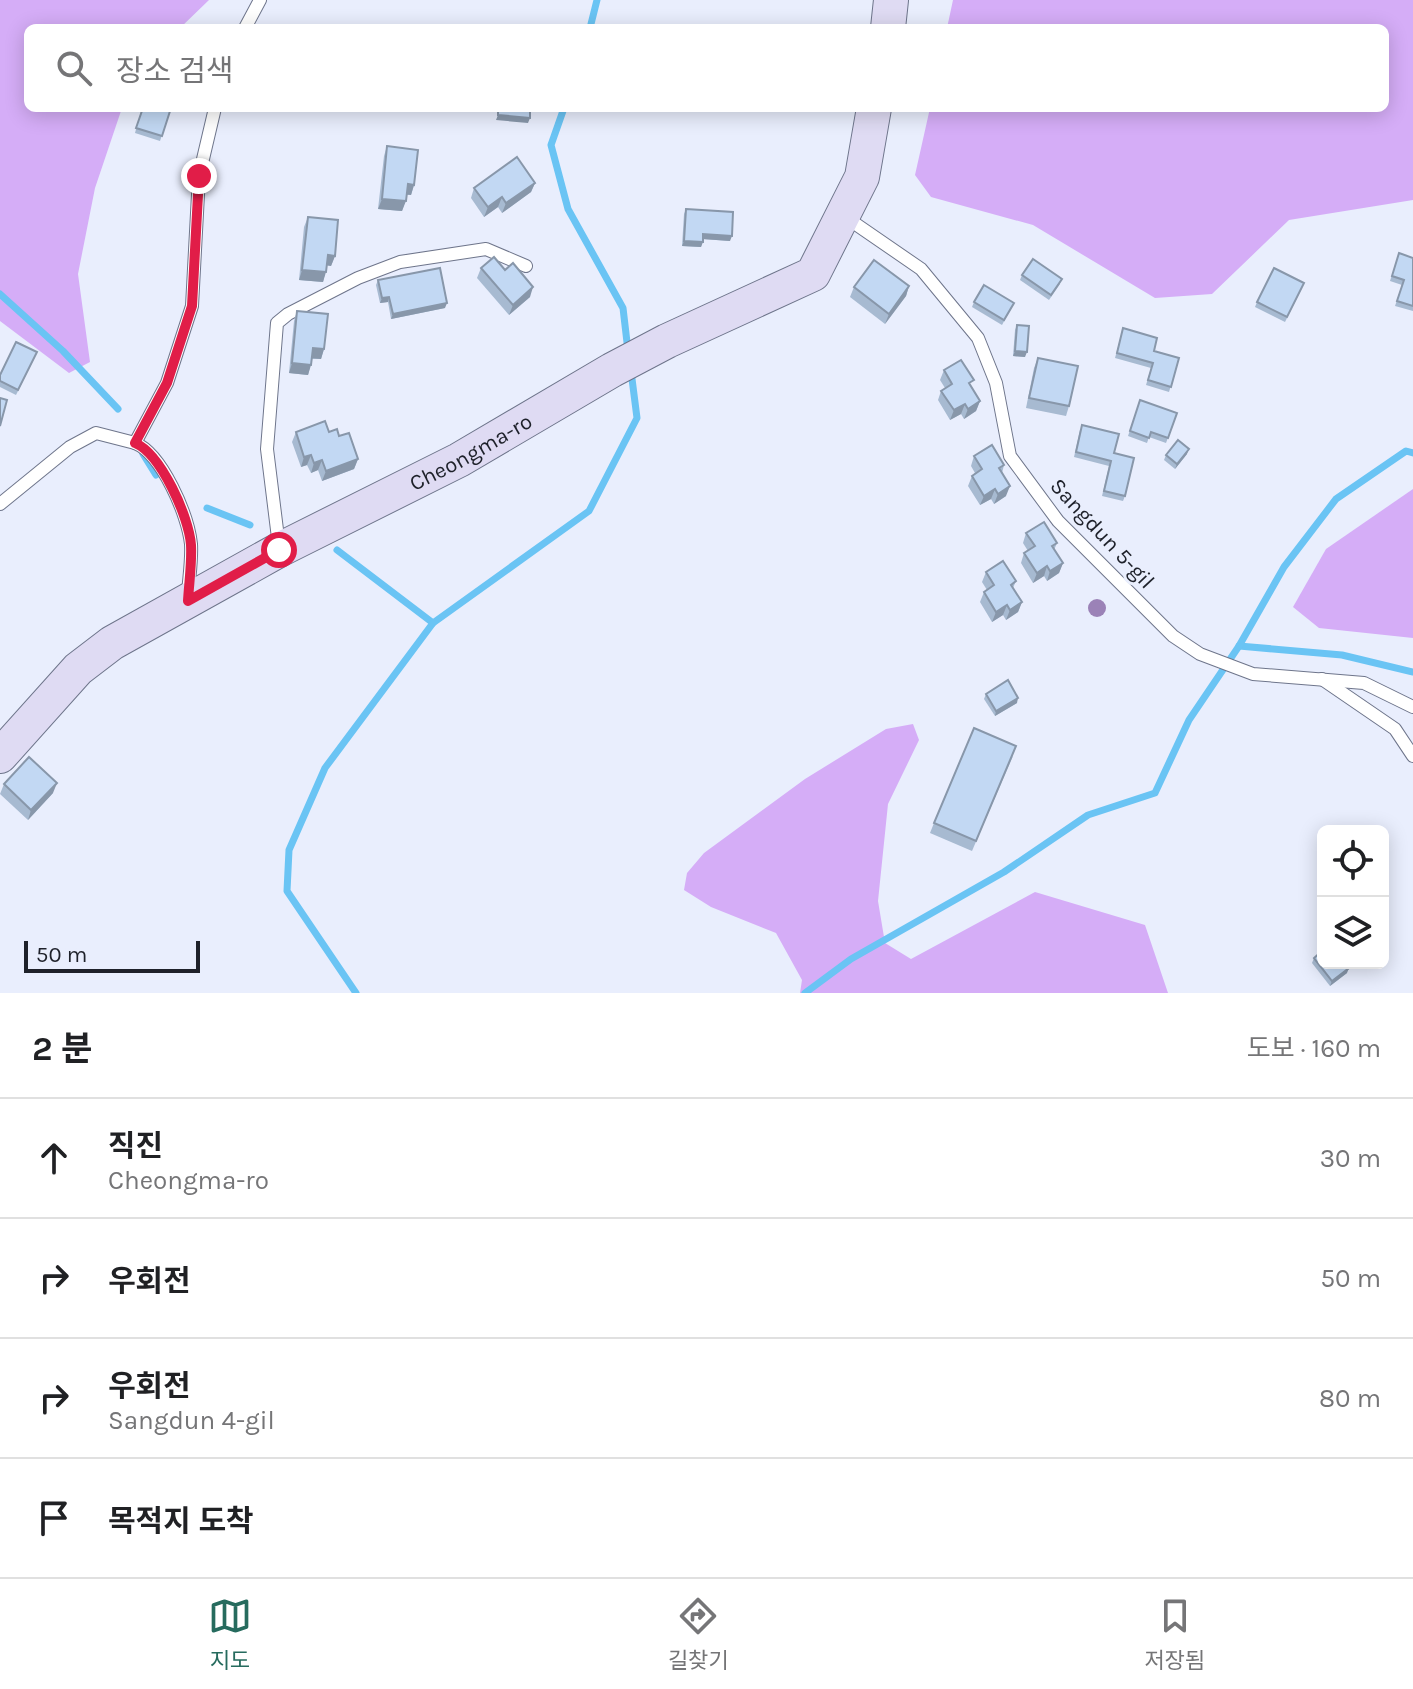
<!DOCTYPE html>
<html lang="ko">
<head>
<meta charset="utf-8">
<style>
  body { margin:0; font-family:Karla,"Noto Sans KR",sans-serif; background:#f2f2f2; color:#202124 }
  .controls { position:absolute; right:24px; bottom:24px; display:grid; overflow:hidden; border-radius:12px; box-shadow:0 4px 20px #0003 }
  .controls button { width:72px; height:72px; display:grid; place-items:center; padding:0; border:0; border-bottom:2px solid #e0e0e0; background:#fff; color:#202124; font:40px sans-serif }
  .scale { position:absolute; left:24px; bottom:20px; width:176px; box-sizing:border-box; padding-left:8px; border:4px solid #1e212a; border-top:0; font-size:22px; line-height:28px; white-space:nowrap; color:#1e212a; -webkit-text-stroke:6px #e9eefd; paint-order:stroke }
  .stop { position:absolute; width:24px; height:24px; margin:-18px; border:6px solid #e11d48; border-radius:50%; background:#fff }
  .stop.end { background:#e11d48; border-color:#fff; box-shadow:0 2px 8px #0008 }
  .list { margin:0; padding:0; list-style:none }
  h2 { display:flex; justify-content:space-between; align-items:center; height:104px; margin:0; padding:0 32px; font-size:34px }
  h2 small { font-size:26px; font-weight:400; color:#757577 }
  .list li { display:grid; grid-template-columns:52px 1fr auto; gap:24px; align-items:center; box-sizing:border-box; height:120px; padding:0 32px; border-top:2px solid #e0e0e0 }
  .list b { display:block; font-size:30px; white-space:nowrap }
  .list p { margin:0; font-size:26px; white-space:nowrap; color:#757577 }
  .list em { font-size:26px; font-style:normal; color:#757577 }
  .icon { flex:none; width:44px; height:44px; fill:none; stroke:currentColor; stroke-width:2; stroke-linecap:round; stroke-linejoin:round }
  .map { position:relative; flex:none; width:1413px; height:993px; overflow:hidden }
  .search { position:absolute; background:#fff; box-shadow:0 4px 20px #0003; left:24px; right:24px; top:24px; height:88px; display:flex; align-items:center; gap:20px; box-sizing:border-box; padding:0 28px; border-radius:12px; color:#757577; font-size:30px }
  .sheet { height:584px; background:#fff }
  nav { display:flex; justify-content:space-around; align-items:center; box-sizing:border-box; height:112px; border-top:2px solid #e0e0e0; background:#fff; font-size:22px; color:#757577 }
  nav a { display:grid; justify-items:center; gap:4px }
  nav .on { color:#266b5e }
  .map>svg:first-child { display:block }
  .forest { fill:#d5adf7 }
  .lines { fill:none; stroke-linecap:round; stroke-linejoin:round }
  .stream { stroke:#6ac4f4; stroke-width:7 }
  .lane-casing { stroke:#6e758b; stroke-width:14 }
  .secondary-casing { stroke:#6e758b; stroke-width:36 }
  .lane { stroke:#fff; stroke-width:12 }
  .secondary { stroke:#dfdbf3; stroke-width:34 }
  .tree { fill:#9b82b7 }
  .wall { fill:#a7bad1 }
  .shaded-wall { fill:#8897aa }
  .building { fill:#c2d8f3; stroke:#8897aa; stroke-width:2 }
  .route { stroke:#e11d48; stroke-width:10 }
  .labels { text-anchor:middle; stroke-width:6; stroke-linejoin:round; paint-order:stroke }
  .street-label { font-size:22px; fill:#1e212a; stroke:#e9eefd }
</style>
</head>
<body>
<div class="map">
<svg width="1413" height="993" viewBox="0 0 1413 993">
  <rect width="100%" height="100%" fill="#e9eefd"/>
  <g class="forest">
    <path d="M0 0H209L180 28H28V108H122L95 188 78 274 90 362 69 373 0 321Z"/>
    <path d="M953 0H1413V200L1289 220 1212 294 1155 298 1033 225 931 197 915 175 930 108H1385V28H947Z"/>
    <path d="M1413 489V638L1319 628 1293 607 1326 549Z"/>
    <path d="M913 724 919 740 888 804 878 901 885 943 911 959 1035 892 1145 925 1168 993H800L802 980 776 933 711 907 684 890 687 873 704 853 805 779 886 729Z"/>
  </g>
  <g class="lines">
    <g class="stream">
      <path d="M590 28 597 0"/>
      <path d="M564 108 551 145 568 209 623 308 628 351"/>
      <path d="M0 294 63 351 118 409"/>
      <path d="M143 454 156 475"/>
      <path d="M207 508 250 525"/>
      <path d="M337 550 433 623"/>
      <path d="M1239 646 1342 655 1413 672"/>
      <path d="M356 993 287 891 289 850 325 768 433 623 589 511 637 418 631 371"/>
      <path d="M805 993 851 959 1004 872 1088 815 1155 793 1189 720 1239 646 1284 567 1336 499 1406 451 1413 453"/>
    </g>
    <defs>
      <g id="lane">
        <path d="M245 28 260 0"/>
        <path d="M844 216 921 269 978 338 996 383 1010 456 1058 521 1173 636 1200 654 1253 674 1364 683 1413 707"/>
        <path d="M135 443C162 454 188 515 191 544 192 560 189 578 188 594"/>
        <path d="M0 504 70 447 96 433 135 443 167 383 192 306 199 176 215 108"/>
        <path d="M279 546 267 449 277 323 288 314 358 278 400 262 486 249 526 266"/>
        <path d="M1322 679 1395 729 1413 756"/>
      </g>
      <g id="secondary">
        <path d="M888 28 891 0"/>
        <path id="s1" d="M0 756 78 669 112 643 279 550 459 460 612 370 667 341 813 274 862 177 874 108"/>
      </g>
    </defs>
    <use href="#lane" class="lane-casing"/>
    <use href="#secondary" class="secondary-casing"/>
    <use href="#lane" class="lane"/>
    <use href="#secondary" class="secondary"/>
  </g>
  <circle class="tree" cx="1097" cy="608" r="9"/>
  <g class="wall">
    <path d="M142 108H171L160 141 135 133Z"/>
    <path d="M387 146 414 185 411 195H407L402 211 378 209 384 156Z"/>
    <path d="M535 183 531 192 502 213 498 207 484 217 471 198 474 188Z"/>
    <path d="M686 209 730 241 703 239 701 247 682 246 684 214Z"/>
    <path d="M308 217 335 256 331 266 327 265 323 282 299 280 304 227Z"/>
    <path d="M1399 253 1413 258V311L1395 306 1402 285 1390 281Z"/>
    <path d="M481 268 530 297 509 315 477 278Z"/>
    <path d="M1022 275 1060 284 1049 300 1020 280Z"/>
    <path d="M378 280 445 308 391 319 388 302 380 303 376 285Z"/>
    <path d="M909 286 906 296 885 324 850 297 854 287Z"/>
    <path d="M1302 288 1285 322 1255 307 1257 302Z"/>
    <path d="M974 302 1014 303 1002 325 972 307Z"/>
    <path d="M297 311 324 349 321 359H312L308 375 289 373 294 321Z"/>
    <path d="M1017 325 1025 357 1013 356 1015 330Z"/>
    <path d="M1123 328 1154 351 1179 358 1169 392 1146 385 1151 368 1115 358Z"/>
    <path d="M35 357 16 395 0 387V375Z"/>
    <path d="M1038 358 1069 406 1066 416 1026 408 1034 368Z"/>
    <path d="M944 370 971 387 980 401 976 411 964 419 961 414 950 420 938 400 941 391 945 388 940 380Z"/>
    <path d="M1140 400 1177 413 1166 443 1149 437 1147 443 1128 436Z"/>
    <path d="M1080 430 1114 453 1125 496 1123 501 1102 496 1109 466 1074 457Z"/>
    <path d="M296 432H329L339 436 358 459 354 469 322 481 318 470 311 473 307 465 301 467 292 442Z"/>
    <path d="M1187 454 1175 469 1164 460 1166 455Z"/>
    <path d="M974 456 1004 465 1002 473 1006 496 994 504 991 499 980 505 968 486 972 476 975 473 971 466Z"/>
    <path d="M1026 533 1057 543 1054 550 1063 563 1059 573 1047 581 1044 576 1033 583 1021 563 1024 553 1028 551 1023 543Z"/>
    <path d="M986 572 1016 581 1013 588 1022 602 1018 612 1006 620 1003 615 992 622 980 602 984 592 987 590 982 582Z"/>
    <path d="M986 694 1017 703 995 716 984 699Z"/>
    <path d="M1013 756 972 851 930 833 934 823Z"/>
    <path d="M4 784 53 793 28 820 0 794Z"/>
    <path d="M1314 958 1347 973 1330 986 1312 963Z"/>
  </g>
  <g class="shaded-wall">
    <path d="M498 115 530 118 528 123 496 120Z"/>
    <path d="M535 183 531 192 502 213 506 203Z"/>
    <path d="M408 184 414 185 411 195 404 194Z"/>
    <path d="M502 197 498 207 484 217 488 207Z"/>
    <path d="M382 199 406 201 402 211 378 209Z"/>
    <path d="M703 234 732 236 730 241 702 239Z"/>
    <path d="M684 241 703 242 701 247 682 246Z"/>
    <path d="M328 255 335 256 331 266 324 265Z"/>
    <path d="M302 270 326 272 323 282 299 280Z"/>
    <path d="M909 286 906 296 885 324 889 314Z"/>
    <path d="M533 287 530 297 509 315 513 305Z"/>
    <path d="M389 297 388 302 380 303 382 298Z"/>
    <path d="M447 303 445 308 391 319 393 314Z"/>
    <path d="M313 348 324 349 321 359 310 358Z"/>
    <path d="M1015 351 1027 352 1025 357 1013 356Z"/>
    <path d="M292 363 311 365 308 375 289 373Z"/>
    <path d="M980 401 976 411 964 419 968 409Z"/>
    <path d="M965 404 961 414 950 420 954 410Z"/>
    <path d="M1189 449 1187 454 1175 469 1177 464Z"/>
    <path d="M311 455 307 465 301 467 304 457Z"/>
    <path d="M358 459 354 469 322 481 326 471Z"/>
    <path d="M322 460 318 470 311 473 314 463Z"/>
    <path d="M1010 486 1006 496 994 504 998 494Z"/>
    <path d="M995 489 991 499 980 505 984 496Z"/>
    <path d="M1063 563 1059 573 1047 581 1050 571Z"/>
    <path d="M1047 566 1044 576 1033 583 1037 573Z"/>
    <path d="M1022 602 1018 612 1006 620 1010 610Z"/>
    <path d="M1007 605 1003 615 992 622 996 612Z"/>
    <path d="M1018 698 1017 703 995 716 996 711Z"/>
    <path d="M57 783 53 793 28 820 31 810Z"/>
    <path d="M1349 968 1347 973 1330 986 1332 981Z"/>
  </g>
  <g class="building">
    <path d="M143 108H171L162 136 136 128Z"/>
    <path d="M498 108H530V118L498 115Z"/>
    <path d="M387 146 418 150 414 185 408 184 406 201 382 199Z"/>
    <path d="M517 157 535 183 506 203 502 197 488 207 474 188Z"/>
    <path d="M686 209 733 212 732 236 703 234V242L684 241Z"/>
    <path d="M308 217 338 220 335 256 328 255 326 272 302 270Z"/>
    <path d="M1399 253 1413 258V306L1397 301 1404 280 1392 276Z"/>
    <path d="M494 257 505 270 513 263 533 287 513 305 481 268Z"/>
    <path d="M1033 259 1062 279 1051 295 1022 275Z"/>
    <path d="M874 260 909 286 889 314 854 287Z"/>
    <path d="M440 268 447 303 393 314 389 297 382 298 378 280Z"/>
    <path d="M1274 268 1304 283 1287 317 1257 302Z"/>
    <path d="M984 285 1014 303 1004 320 974 302Z"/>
    <path d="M297 311 328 314 324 349 313 348 311 365 292 363Z"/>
    <path d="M1017 325 1029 326 1027 352 1015 351Z"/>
    <path d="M1123 328 1157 338 1154 351 1179 358 1171 387 1148 380 1153 363 1117 353Z"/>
    <path d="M16 342 37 352 18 390 0 381V375Z"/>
    <path d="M1038 358 1078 366 1069 406 1029 398Z"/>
    <path d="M961 360 974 380 969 383 980 401 968 409 965 404 954 410 941 391 952 384 944 370Z"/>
    <path d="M0 398 7 400 0 426Z"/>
    <path d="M1140 400 1177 413 1168 438 1151 432 1149 438 1130 431Z"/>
    <path d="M325 421 329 432 337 429 339 436 349 433 358 459 326 471 322 460 314 463 311 455 304 457 296 432Z"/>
    <path d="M1082 425 1119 434 1114 453 1134 458 1125 496 1104 491 1111 461 1076 452Z"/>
    <path d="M1178 440 1189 449 1177 464 1166 455Z"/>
    <path d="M992 445 1004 465 999 468 1010 486 998 494 995 489 984 496 972 476 982 469 974 456Z"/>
    <path d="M1044 522 1057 543 1052 546 1063 563 1050 571 1047 566 1037 573 1024 553 1035 546 1026 533Z"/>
    <path d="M1003 561 1016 581 1011 585 1022 602 1010 610 1007 605 996 612 984 592 994 585 986 572Z"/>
    <path d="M1008 680 1018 698 996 711 986 694Z"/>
    <path d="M974 728 1016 746 976 841 934 823Z"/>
    <path d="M29 757 57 783 31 810 4 784Z"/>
    <path d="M1323 950V963H1345L1349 968 1332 981 1314 958Z"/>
  </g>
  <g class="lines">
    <path class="route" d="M199 176 192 306 167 383 135 443C161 454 189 517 191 545 192 563 189 583 188 601L279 550"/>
  </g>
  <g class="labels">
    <g class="street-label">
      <text dy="8" stroke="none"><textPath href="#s1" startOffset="566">Cheongma-ro</textPath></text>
      <text transform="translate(1103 533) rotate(47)" y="8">Sangdun 5-gil</text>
    </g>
  </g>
</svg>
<div class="controls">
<button><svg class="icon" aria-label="locate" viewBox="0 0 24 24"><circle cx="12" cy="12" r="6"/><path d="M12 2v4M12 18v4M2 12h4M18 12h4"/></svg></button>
<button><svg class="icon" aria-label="layers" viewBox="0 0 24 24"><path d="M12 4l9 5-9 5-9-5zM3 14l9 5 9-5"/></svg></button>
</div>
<div class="scale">50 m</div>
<div class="stop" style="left:279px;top:550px"></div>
<div class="stop end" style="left:199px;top:176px"></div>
<div class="search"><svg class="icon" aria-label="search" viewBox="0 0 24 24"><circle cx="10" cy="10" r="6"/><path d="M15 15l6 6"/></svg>장소 검색</div>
</div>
<section class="sheet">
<h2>2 분<small>도보 · 160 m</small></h2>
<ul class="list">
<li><svg class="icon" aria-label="ahead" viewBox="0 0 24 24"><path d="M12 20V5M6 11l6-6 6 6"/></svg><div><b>직진</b><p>Cheongma-ro</p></div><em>30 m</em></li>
<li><svg class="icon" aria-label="right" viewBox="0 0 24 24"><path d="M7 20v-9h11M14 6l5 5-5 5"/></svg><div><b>우회전</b></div><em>50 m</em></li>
<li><svg class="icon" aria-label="right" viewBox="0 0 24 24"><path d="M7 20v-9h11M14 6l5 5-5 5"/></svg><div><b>우회전</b><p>Sangdun 4-gil</p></div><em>80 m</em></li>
<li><svg class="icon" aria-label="arrive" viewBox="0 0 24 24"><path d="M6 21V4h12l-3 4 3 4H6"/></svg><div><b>목적지 도착</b></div></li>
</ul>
</section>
<nav>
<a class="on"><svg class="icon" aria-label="map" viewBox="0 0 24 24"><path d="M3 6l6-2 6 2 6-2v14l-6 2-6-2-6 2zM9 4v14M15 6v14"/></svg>지도</a>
<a><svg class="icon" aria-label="directions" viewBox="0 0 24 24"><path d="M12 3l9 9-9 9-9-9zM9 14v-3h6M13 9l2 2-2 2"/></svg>길찾기</a>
<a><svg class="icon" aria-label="saved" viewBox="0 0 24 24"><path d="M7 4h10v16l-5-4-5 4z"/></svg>저장됨</a>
</nav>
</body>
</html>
